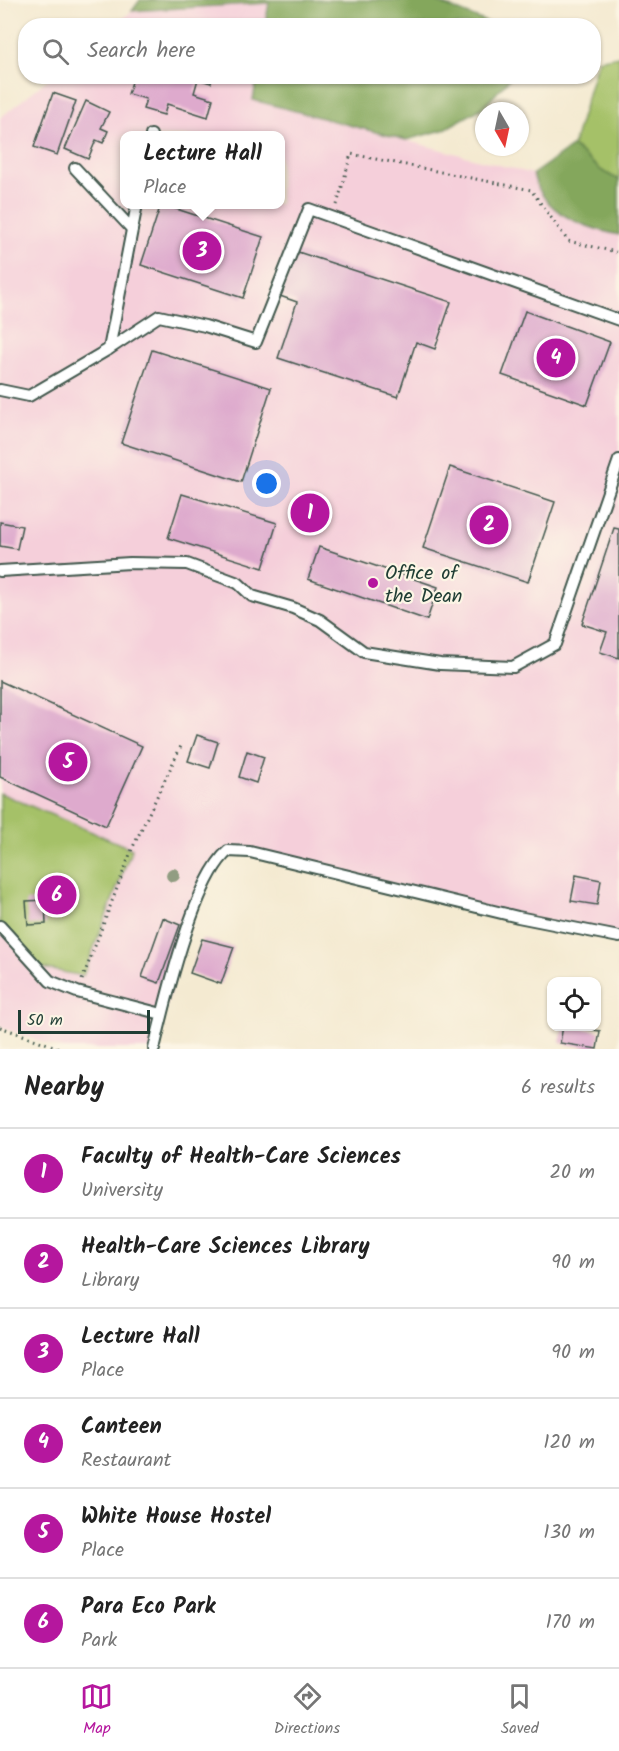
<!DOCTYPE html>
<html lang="en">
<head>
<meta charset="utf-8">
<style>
  body { margin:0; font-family:Kalam,sans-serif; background:#f2f2f2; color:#222 }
  .controls { position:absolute; right:18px; bottom:18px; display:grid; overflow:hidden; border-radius:12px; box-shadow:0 2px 4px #0004 }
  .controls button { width:54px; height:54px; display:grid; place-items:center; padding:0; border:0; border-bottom:2px solid #e0e0e0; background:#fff; color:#222; font:30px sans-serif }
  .compass { position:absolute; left:475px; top:102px; width:54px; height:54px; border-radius:50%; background:#fff; box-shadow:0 2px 4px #0004; rotate:171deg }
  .scale { position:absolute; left:18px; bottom:15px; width:132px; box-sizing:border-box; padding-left:6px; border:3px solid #1f3d34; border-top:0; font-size:16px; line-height:21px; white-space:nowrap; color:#1f3d34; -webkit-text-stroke:4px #fcf5e5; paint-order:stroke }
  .you { position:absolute; left:267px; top:484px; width:21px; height:21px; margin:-15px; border:4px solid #fff; border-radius:50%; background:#1a73e8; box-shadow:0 0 0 9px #1a73e833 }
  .badge { display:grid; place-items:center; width:39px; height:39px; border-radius:50%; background:#b5179e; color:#fff; font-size:20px; font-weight:700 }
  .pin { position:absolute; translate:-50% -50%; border:3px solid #fff; box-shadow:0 2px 6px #0006 }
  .popup { position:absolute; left:120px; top:131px; width:165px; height:78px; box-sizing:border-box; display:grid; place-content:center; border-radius:12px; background:#fff; filter:drop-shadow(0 2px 4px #0005); font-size:20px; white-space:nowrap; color:#767676 }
  .popup b { font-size:22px; color:#222 }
  .popup::after { content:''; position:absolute; left:50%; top:100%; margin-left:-12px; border:12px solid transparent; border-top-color:#fff }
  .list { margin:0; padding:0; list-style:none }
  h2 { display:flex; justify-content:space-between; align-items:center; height:78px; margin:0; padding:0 24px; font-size:26px }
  h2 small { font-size:20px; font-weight:400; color:#767676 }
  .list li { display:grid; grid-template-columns:39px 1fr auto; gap:18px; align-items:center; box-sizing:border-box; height:90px; padding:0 24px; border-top:2px solid #e0e0e0 }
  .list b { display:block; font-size:22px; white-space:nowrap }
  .list p { margin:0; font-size:20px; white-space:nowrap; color:#767676 }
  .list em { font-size:20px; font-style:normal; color:#767676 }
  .icon { flex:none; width:33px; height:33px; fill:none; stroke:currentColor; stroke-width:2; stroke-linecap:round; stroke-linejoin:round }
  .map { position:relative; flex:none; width:619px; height:1049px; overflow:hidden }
  .search { position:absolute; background:#fff; box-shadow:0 2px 4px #0004; left:18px; right:18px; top:18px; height:66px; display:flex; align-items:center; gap:15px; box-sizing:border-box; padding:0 21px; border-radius:24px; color:#767676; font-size:22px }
  .sheet { height:618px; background:#fff }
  nav { display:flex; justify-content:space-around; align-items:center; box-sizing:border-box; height:84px; border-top:2px solid #e0e0e0; background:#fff; font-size:16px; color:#767676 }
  nav a { display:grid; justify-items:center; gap:3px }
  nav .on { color:#b5179e }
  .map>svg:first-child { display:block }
  .built { fill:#f5cfda; fill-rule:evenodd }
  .green { fill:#a5c168; stroke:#627f4e; stroke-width:1.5 }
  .forest { fill:#84a75c; stroke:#527248; stroke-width:1.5 }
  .building { fill:#deaacd }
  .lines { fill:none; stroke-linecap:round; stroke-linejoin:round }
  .service-casing { stroke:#3f574c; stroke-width:14 }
  .path { stroke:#3f574c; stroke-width:3; stroke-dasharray:1.5 4.5; stroke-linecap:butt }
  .service { stroke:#fff; stroke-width:10 }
  .tree { fill:#919d82 }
  .poi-dot { fill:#b5179e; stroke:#fcf5e5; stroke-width:2 }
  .labels { text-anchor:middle; stroke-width:4.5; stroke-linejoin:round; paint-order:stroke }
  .poi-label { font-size:20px; fill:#1f3d34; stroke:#fcf5e5; text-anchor:start }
</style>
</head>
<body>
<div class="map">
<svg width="619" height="1049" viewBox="0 0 619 1049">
  <rect width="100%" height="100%" fill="#fcf5e5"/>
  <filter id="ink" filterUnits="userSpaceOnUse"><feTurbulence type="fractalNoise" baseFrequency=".0167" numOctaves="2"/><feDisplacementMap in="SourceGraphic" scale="12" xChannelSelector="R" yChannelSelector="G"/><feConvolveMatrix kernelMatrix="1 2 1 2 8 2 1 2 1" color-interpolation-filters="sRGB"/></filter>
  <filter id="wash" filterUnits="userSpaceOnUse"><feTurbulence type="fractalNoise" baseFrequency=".008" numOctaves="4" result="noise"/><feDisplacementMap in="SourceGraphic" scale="24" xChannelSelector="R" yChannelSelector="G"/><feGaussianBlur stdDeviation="1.35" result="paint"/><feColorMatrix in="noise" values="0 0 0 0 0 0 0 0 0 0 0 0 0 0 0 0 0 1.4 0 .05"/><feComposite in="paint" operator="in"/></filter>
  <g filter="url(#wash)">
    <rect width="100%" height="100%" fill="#f4ead1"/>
    <g class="built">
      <path d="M269 3 265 25 114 26 132 11Z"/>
      <path d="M619 56V937L228 851 197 902 154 1049H62L0 1027V118L51 77H257L254 100 533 174 573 146 598 60ZM124 136H280V204H124Z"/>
    </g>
    <g class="green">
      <path d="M619 56V180L602 171 573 146 598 60Z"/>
      <path d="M0 793 132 849 83 976 37 967 0 926Z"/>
    </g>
    <g class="forest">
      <path d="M140 0H432L494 25H265L269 3 132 11Z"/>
      <path d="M257 77V76L511 77 484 107 443 130 406 140 253 100Z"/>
      <path d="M573 146 602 171 619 180V235C583 227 543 214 533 174Z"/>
    </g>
    <g id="blocks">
      <g class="building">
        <path d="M134 76H213L211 83 198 79 194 93 213 99 208 117 167 104 164 115 143 109 146 99 128 94Z"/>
        <path d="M53 93 76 101 57 155 34 147Z"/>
        <path d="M86 101 109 112 101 128 108 131 103 143 96 140 88 159 65 149Z"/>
        <path d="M161 204 263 237 243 298 141 265Z"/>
        <path d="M295 251 451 302 435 349 416 342 398 397 278 358 297 302 280 296Z"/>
        <path d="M525 311 610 342 587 405 502 375Z"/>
        <path d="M152 350 271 388 241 482 121 443Z"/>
        <path d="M450 467 555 502 528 582 423 548Z"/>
        <path d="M182 494 277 523 263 568 168 538Z"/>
        <path d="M0 522 22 526 17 549 0 546Z"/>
        <path d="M614 528 619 529V658L600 652 607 632 582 624Z"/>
        <path d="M319 547 438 587 427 620 308 579Z"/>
        <path d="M0 681 142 746 106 826 0 777Z"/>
        <path d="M197 735 218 742 210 768 188 761Z"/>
        <path d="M247 751 264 757 256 783 239 777Z"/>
        <path d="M576 875 601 880 597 905 571 901Z"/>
        <path d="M45 900 46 924 28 925 26 901Z"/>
        <path d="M163 918 180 925 159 983 142 977Z"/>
        <path d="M202 939 234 947 221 984 190 973Z"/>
        <path d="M563 1026 600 1031 597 1049 560 1043Z"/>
      </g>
    </g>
  </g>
  <g filter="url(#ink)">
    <use href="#blocks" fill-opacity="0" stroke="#3f574c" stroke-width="1.5"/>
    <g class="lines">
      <defs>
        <g id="service">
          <path d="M151 136V135"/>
          <path d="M75 168 132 229"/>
          <path d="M137 204 109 349 159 316 205 326 256 342 309 209 619 320"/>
          <path d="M0 390 29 396 109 349"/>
          <path d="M0 571 130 563 187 564 238 583 252 596 293 608 320 620 364 652 440 664 513 667 555 644 619 460"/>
          <path d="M0 926 50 981 77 992 162 1014"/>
          <path d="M154 1049C165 1002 194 880 228 851L250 852 518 917 619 937"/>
        </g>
      </defs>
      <use href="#service" class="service-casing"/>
      <g class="path">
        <path d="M337 205 351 154 531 190 568 241 616 252"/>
        <path d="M82 980 132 849 181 746"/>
        <path d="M0 1027 62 1049"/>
      </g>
      <use href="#service" class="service"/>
    </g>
    <circle class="tree" cx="173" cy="875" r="7"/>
  </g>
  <circle class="poi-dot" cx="373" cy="583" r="6"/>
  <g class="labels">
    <g class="poi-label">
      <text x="385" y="579">Office of<tspan x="385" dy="23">the Dean</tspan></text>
    </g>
  </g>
</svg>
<div class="controls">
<button><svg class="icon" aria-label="locate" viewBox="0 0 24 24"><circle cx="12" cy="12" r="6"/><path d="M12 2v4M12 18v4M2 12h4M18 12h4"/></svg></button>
</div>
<svg class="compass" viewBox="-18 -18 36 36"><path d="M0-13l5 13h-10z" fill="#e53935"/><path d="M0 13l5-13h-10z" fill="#767676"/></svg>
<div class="scale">50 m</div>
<div class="you"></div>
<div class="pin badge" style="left:310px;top:513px">1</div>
<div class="pin badge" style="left:489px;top:525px">2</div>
<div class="pin badge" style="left:202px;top:251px">3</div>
<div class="popup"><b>Lecture Hall</b>Place</div>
<div class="pin badge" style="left:556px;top:358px">4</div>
<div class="pin badge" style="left:68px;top:762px">5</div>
<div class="pin badge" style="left:57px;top:895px">6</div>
<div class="search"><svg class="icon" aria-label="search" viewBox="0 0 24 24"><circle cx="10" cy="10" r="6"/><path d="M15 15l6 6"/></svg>Search here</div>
</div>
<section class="sheet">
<h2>Nearby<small>6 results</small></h2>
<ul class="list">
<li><span class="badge">1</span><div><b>Faculty of Health-Care Sciences</b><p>University</p></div><em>20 m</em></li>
<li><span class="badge">2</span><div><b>Health-Care Sciences Library</b><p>Library</p></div><em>90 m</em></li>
<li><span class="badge">3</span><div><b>Lecture Hall</b><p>Place</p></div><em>90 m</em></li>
<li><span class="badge">4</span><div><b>Canteen</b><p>Restaurant</p></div><em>120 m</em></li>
<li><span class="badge">5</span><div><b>White House Hostel</b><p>Place</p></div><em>130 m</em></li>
<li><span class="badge">6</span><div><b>Para Eco Park</b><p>Park</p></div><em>170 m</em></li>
</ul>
</section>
<nav>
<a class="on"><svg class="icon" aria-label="map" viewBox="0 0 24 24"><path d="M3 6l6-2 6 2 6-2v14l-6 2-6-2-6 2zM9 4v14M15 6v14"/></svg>Map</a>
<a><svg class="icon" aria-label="directions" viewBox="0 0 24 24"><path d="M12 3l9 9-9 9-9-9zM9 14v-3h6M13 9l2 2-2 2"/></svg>Directions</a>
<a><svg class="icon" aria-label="saved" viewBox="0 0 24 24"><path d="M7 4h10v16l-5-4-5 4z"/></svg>Saved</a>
</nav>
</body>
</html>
